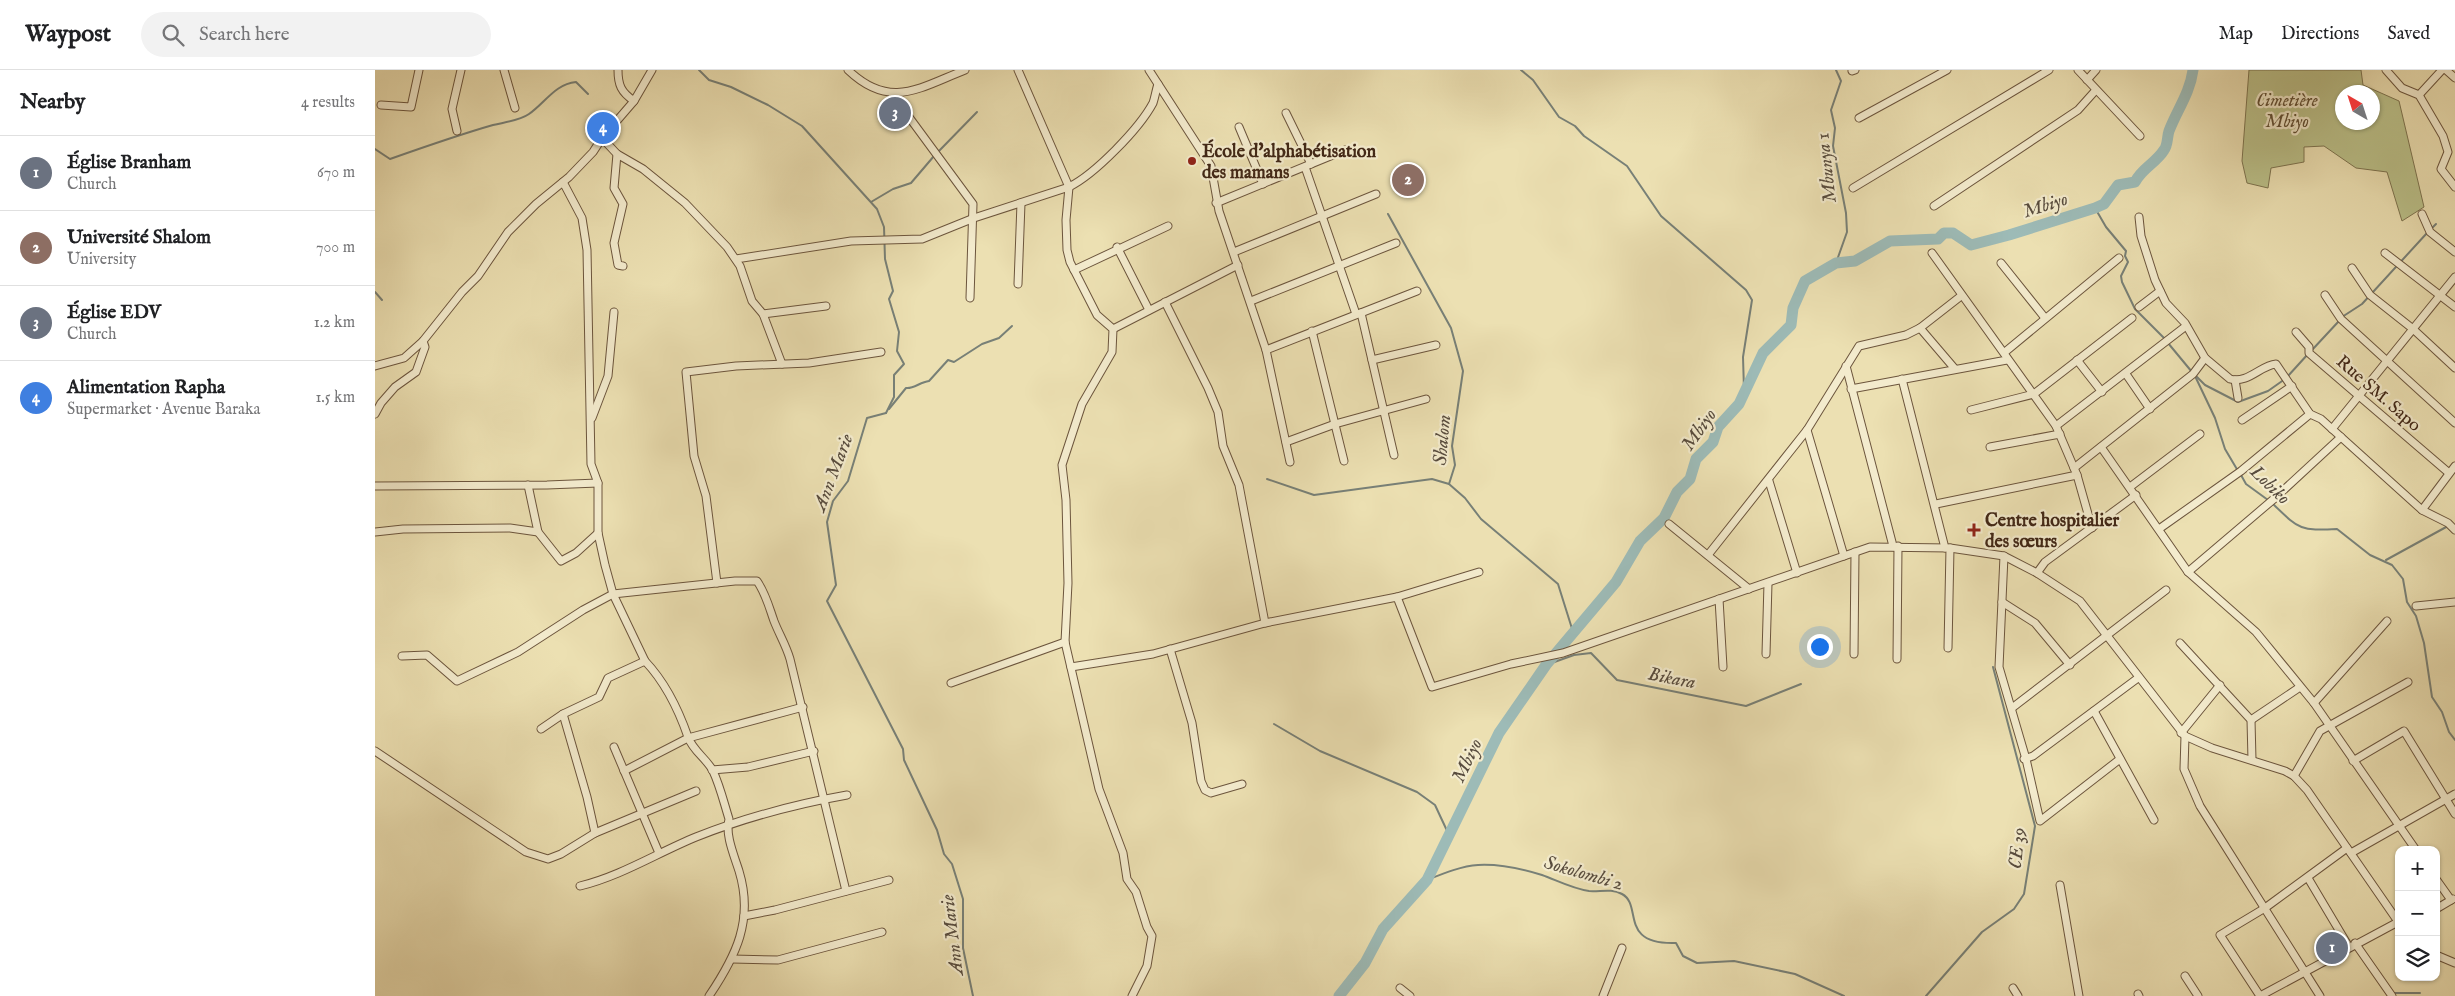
<!DOCTYPE html>
<html lang="en">
<head>
<meta charset="utf-8">
<style>
  body { margin:0; font-family:"IM FELL English",serif; background:#f2f2f2; color:#202124 }
  .controls { position:absolute; right:15px; bottom:15px; display:grid; overflow:hidden; border-radius:10px; box-shadow:0 1px 4px #0004 }
  .controls button { width:45px; height:45px; display:grid; place-items:center; padding:0; border:0; border-bottom:1px solid #e0e0e0; background:#fff; color:#202124; font:25px sans-serif }
  .compass { position:absolute; left:1960px; top:15px; width:45px; height:45px; border-radius:50%; background:#fff; box-shadow:0 1px 4px #0004; rotate:321deg }
  .you { position:absolute; left:1444px; top:576px; width:18px; height:18px; margin:-12px; border:4px solid #fff; border-radius:50%; background:#1a73e8; box-shadow:0 0 0 8px #1a73e833 }
  .badge { display:grid; place-items:center; width:32px; height:32px; border-radius:50%; background:#db2777; color:#fff; font-size:16px; font-weight:700 }
  .pin { position:absolute; translate:-50% -50%; border:2px solid #fff; box-shadow:0 1px 5px #0006 }
  .list { margin:0; padding:0; list-style:none }
  h2 { display:flex; justify-content:space-between; align-items:center; height:65px; margin:0; padding:0 20px; font-size:21px }
  h2 small { font-size:16px; font-weight:400; color:#757577 }
  .list li { display:grid; grid-template-columns:32px 1fr auto; gap:15px; align-items:center; box-sizing:border-box; height:75px; padding:0 20px; border-top:1px solid #e0e0e0 }
  .list b { display:block; font-size:19px; white-space:nowrap }
  .list p { margin:0; font-size:16px; white-space:nowrap; color:#757577 }
  .list em { font-size:16px; font-style:normal; color:#757577 }
  .icon { flex:none; width:28px; height:28px; fill:none; stroke:currentColor; stroke-width:2; stroke-linecap:round; stroke-linejoin:round }
  .map { position:relative; flex:none; width:2080px; height:926px; overflow:hidden }
  header { display:flex; align-items:center; gap:30px; box-sizing:border-box; height:70px; padding:0 25px; background:#fff; border-bottom:1px solid #e0e0e0 }
  header strong { font-size:24px }
  nav { display:flex; gap:28px; margin-inline-start:auto; font-size:18px }
  .search { width:350px; height:45px; background:#f2f2f2; display:flex; align-items:center; gap:12px; box-sizing:border-box; padding:0 18px; border-radius:28px; color:#757577; font-size:19px }
  main { display:flex }
  aside { flex:1; background:#fff }
  .map>svg:first-child { display:block }
  .green { fill:#bbc18a; stroke:#7e7450; fill-rule:evenodd }
  .lines { fill:none; stroke-linecap:round; stroke-linejoin:round }
  .stream { stroke:#788077; stroke-width:2 }
  .river { stroke:#9dbbb7; stroke-width:11 }
  .minor-casing { stroke:#6c553d; stroke-width:9 }
  .minor { stroke:#f3ebcd; stroke-width:7 }
  .poi-dot { fill:#8f2418; stroke:#f3ebcd; stroke-width:2 }
  .labels { text-anchor:middle; stroke-width:4.5; stroke-linejoin:round; paint-order:stroke }
  .park-label { font-size:18px; font-style:italic; fill:#604e33; stroke:#f3ebcd }
  .poi-label { font-size:18px; font-weight:bold; fill:#412716; stroke:#f3ebcd; text-anchor:start }
  .street-label { font-size:18px; fill:#412716; stroke:#f3ebcd }
  .water-label { font-size:19px; font-style:italic; fill:#584c3e; stroke:#f3ebcd }
</style>
</head>
<body>
<header>
<strong>Waypost</strong>
<div class="search"><svg class="icon" aria-label="search" viewBox="0 0 24 24"><circle cx="10" cy="10" r="6"/><path d="M15 15l6 6"/></svg>Search here</div>
<nav><a>Map</a><a>Directions</a><a>Saved</a></nav>
</header>
<main>
<aside>
<h2>Nearby<small>4 results</small></h2>
<ul class="list">
<li><span class="badge" style="background:#6b7280">1</span><div><b>Église Branham</b><p>Church</p></div><em>670 m</em></li>
<li><span class="badge" style="background:#8d6e63">2</span><div><b>Université Shalom</b><p>University</p></div><em>700 m</em></li>
<li><span class="badge" style="background:#6b7280">3</span><div><b>Église EDV</b><p>Church</p></div><em>1.2 km</em></li>
<li><span class="badge" style="background:#3f7fe0">4</span><div><b>Alimentation Rapha</b><p>Supermarket · Avenue Baraka</p></div><em>1.5 km</em></li>
</ul>
</aside>
<div class="map">
<svg width="2080" height="926" viewBox="0 0 2080 926">
  <rect width="100%" height="100%" fill="#ece0b2"/>
  <filter id="stains"><feTurbulence type="fractalNoise" baseFrequency=".004" numOctaves="4"/><feColorMatrix values="0 0 0 0 .2 0 0 0 0 .09 0 0 0 0 .02 0 0 0 .5 -.17"/></filter>
  <radialGradient id="worn" r=".72"><stop offset=".6" stop-color="#630" stop-opacity="0"/><stop offset="1" stop-color="#630" stop-opacity=".3"/></radialGradient>
  <path class="green" d="M1874 0H1986L1988 15 2024 31 2049 137 2027 151 2012 102 1981 98 1949 76 1929 77V92L1896 98 1893 118 1872 113 1867 91ZM1968 22H1998V52H1968Z"/>
  <g class="lines">
    <g class="stream">
      <path d="M324 0 334 10 356 17 393 35 427 56 502 139 509 157 510 189 518 221 514 229 524 262 522 281 529 294 519 305V327L511 343"/>
      <path d="M1146 0 1158 10 1184 47 1200 56 1209 66 1252 96 1286 146 1371 220 1377 230 1368 287 1369 320"/>
      <path d="M0 79 15 89C49 77 83 65 118 55 130 52 144 51 154 44 170 33 180 14 201 12L213 24"/>
      <path d="M562 83 602 42"/>
      <path d="M496 132 518 119 536 113 559 86"/>
      <path d="M1720 138 1731 157 1751 181 1750 186 1753 192 1746 206 1747 212 1760 239 1790 269"/>
      <path d="M1013 144 1076 258 1088 301 1077 376 1080 395 1074 414"/>
      <path d="M2055 160 2061 154"/>
      <path d="M1461 193 1472 162 1471 143 1458 76 1460 58 1456 40 1466 11 1461 0"/>
      <path d="M0 222 7 230"/>
      <path d="M1967 247 1987 234 2052 163"/>
      <path d="M1793 273 1817 302"/>
      <path d="M1937 280 1964 251"/>
      <path d="M1820 305 1830 315 1863 332 1893 321 1910 309"/>
      <path d="M1820 306 1840 348 1850 379 1863 401"/>
      <path d="M1913 306 1933 284"/>
      <path d="M514 339 531 318C539 319 545 312 554 311L573 290 579 292 607 274 624 268 637 256"/>
      <path d="M511 343 492 348 473 411 458 431 452 452 461 515 452 531 528 679 529 690 562 760 569 784 577 794 588 829V878L598 926"/>
      <path d="M1866 405 1871 414 1893 430"/>
      <path d="M892 409 939 425 1057 409 1074 414 1090 428 1106 449 1183 514 1199 565"/>
      <path d="M1897 433C1924 459 1924 461 1962 459L1995 485 2017 495 2028 509 2032 532 2041 546 2049 573 2057 627 2067 642 2074 662 2080 670"/>
      <path d="M2011 490 2073 456"/>
      <path d="M1171 595 1199 585 1216 583 1242 610 1371 636 1426 614"/>
      <path d="M899 654 945 681 1042 722 1060 735 1074 765"/>
      <path d="M1052 810C1067 804 1086 796 1103 795 1123 794 1148 799 1167 805 1181 810 1198 819 1214 821 1225 822 1236 818 1247 824 1268 835 1243 875 1301 873L1308 886 1322 893 1359 891 1420 904 1469 926"/>
      <path d="M2018 923H2045"/>
      <path d="M1551 926 1607 862 1639 839 1649 824 1660 756 1618 597"/>
    </g>
    <path class="river" d="M964 926 990 893 1008 859 1052 810 1124 663 1171 595 1241 512 1265 471 1289 448 1302 422 1315 409 1321 389 1338 372 1343 357 1364 334 1388 283 1416 255 1418 238 1430 211 1461 193 1480 191 1515 171 1563 169 1569 163H1578L1596 175 1634 165 1720 138 1729 134 1743 115 1760 112C1767 98 1781 93 1789 80 1793 75 1792 67 1794 61 1802 40 1815 23 1818 0"/>
    <defs>
      <g id="minor">
        <path d="M129 0 140 38"/>
        <path d="M243 0C243 15 246 22 259 31"/>
        <path d="M473 0C515 40 544 18 590 0"/>
        <path d="M643 0 694 117 691 150 692 180 695 192 722 245 738 259 737 282 707 334 687 395 691 430 693 513 690 572 724 719 748 783 752 809 761 822 772 857 777 866 772 896 757 926"/>
        <path d="M774 0 836 96 844 141 891 280 915 392"/>
        <path d="M1703 0 1765 66"/>
        <path d="M2011 0 2027 18 2044 25 2068 66 2073 82 2066 99 2080 117"/>
        <path d="M2071 0 2080 8"/>
        <path d="M1477 1 1480 0"/>
        <path d="M1712 10 1721 0"/>
        <path d="M517 24 598 134 595 228"/>
        <path d="M2044 25 2067 0"/>
        <path d="M6 35 36 37 44 0"/>
        <path d="M911 43 936 94"/>
        <path d="M1484 48 1572 0"/>
        <path d="M864 57 888 114"/>
        <path d="M82 61 77 39 86 0"/>
        <path d="M227 68 242 84 239 118 248 134 239 173 243 195 248 196"/>
        <path d="M242 84 268 99 310 133 352 177 365 196 377 231 388 244 407 294"/>
        <path d="M930 97 981 244"/>
        <path d="M188 112 207 148 212 180 216 394 223 413V463L230 495 238 524 270 591C290 612 304 641 313 667 318 681 332 689 338 701 345 716 349 733 354 749 350 765 359 785 364 801 379 850 361 886 334 926"/>
        <path d="M1478 118 1674 0"/>
        <path d="M841 133 970 80"/>
        <path d="M1559 136 1703 40 1720 21"/>
        <path d="M2047 144 2055 162 2080 182"/>
        <path d="M1764 147 1766 166 1780 210 1791 233 1810 253 1830 288 1855 309C1873 314 1886 295 1901 294L1935 344 1946 349 2047 440 2073 453 2080 460"/>
        <path d="M742 177 774 240"/>
        <path d="M859 182 1001 124"/>
        <path d="M1557 183 1681 356 1702 405 1717 458"/>
        <path d="M2010 183 2080 237"/>
        <path d="M361 189 476 171 547 169 599 148 694 117C720 104 764 59 778 33 780 27 781 20 783 14"/>
        <path d="M1626 193 1670 248"/>
        <path d="M1977 198 1995 225 2038 259 2080 298"/>
        <path d="M699 200 793 156"/>
        <path d="M643 214 646 133"/>
        <path d="M1950 225 1966 249 2080 353"/>
        <path d="M876 231 1021 173"/>
        <path d="M790 232 833 318 843 342 848 376 864 415 890 553"/>
        <path d="M1764 237 1785 221"/>
        <path d="M986 243 1019 385"/>
        <path d="M388 244 451 236"/>
        <path d="M1545 258 1580 299"/>
        <path d="M738 259 863 195"/>
        <path d="M937 261 969 391"/>
        <path d="M1921 262 1934 277V283L2074 403"/>
        <path d="M891 280 1042 221"/>
        <path d="M1630 282 1744 188"/>
        <path d="M997 290 1061 275"/>
        <path d="M1702 290 1727 322"/>
        <path d="M0 296 29 288 48 271 87 222 103 206 133 162 161 134 194 107 218 82 227 68 259 31 277 0"/>
        <path d="M1471 296 1518 476"/>
        <path d="M1751 304 1775 339"/>
        <path d="M1527 309 1570 478"/>
        <path d="M1860 310 1863 328"/>
        <path d="M1476 319 1632 290"/>
        <path d="M1596 340 1659 324 1757 248"/>
        <path d="M0 344 6 333 20 317 41 302 50 277 48 271"/>
        <path d="M217 348 233 306 239 242"/>
        <path d="M1867 350 1917 316"/>
        <path d="M1681 356 1811 256"/>
        <path d="M1957 359 2080 207"/>
        <path d="M1432 360 1469 486"/>
        <path d="M911 372 960 354 1051 329"/>
        <path d="M1615 377 1685 364"/>
        <path d="M1726 377 1813 502 1881 562 1939 633 2041 780"/>
        <path d="M1699 398 1818 304 1830 288"/>
        <path d="M1394 411 1422 503"/>
        <path d="M153 415 163 462 186 491 201 483 223 463"/>
        <path d="M0 416 172 415 223 413"/>
        <path d="M1755 417 1825 364"/>
        <path d="M1561 434 1702 405"/>
        <path d="M2047 440 2080 396"/>
        <path d="M1294 454 1374 519"/>
        <path d="M1784 459 1866 401 1935 344"/>
        <path d="M0 462 28 459 135 458 163 462"/>
        <path d="M1333 485 1432 360 1484 276 1531 265 1545 258 1586 226"/>
        <path d="M1629 486 1624 597 1651 689 1665 751 1745 689"/>
        <path d="M1813 502 1900 428 1966 367"/>
        <path d="M1662 503 1670 492 1761 425"/>
        <path d="M342 513 331 426 319 386 311 302 361 296 434 293 506 282"/>
        <path d="M1022 527 1104 502"/>
        <path d="M1344 529 1348 597"/>
        <path d="M1627 532 1660 553 1695 595"/>
        <path d="M2041 536 2080 532"/>
        <path d="M1805 573 1876 650 1877 690"/>
        <path d="M1573 578 1575 478"/>
        <path d="M795 579 817 653 826 711 830 720 836 723 867 714"/>
        <path d="M1391 584 1393 513"/>
        <path d="M1479 584 1480 482"/>
        <path d="M27 586 52 585 82 611 143 582 208 540 238 524 360 511H382C391 524 394 537 399 551 404 564 411 575 415 589L471 821"/>
        <path d="M1522 589 1523 476"/>
        <path d="M696 597 778 584 890 553 1022 527 1057 617 1136 594 1188 583 1495 477 1575 478 1629 486 1662 503 1705 531 1810 666 1837 678 1910 701 1919 706 1932 720 2024 853"/>
        <path d="M576 613 690 572"/>
        <path d="M1939 633 2012 551"/>
        <path d="M1637 638 1791 520"/>
        <path d="M1719 641 1779 750"/>
        <path d="M188 644 212 727 220 763"/>
        <path d="M1876 650 1925 617"/>
        <path d="M166 659 188 644 224 627 233 608 270 591"/>
        <path d="M1806 663 1845 615"/>
        <path d="M1810 666 1809 699 1825 736 1945 926"/>
        <path d="M239 677 284 783"/>
        <path d="M0 681 151 782 173 789 186 784 220 763 321 721"/>
        <path d="M1649 689 1658 686 1763 608"/>
        <path d="M1978 691 2029 661 2080 744"/>
        <path d="M337 700 373 697 439 681"/>
        <path d="M249 701 313 668 428 637"/>
        <path d="M1919 706 1945 661 2033 612"/>
        <path d="M1976 783 2080 724"/>
        <path d="M1933 808 1974 877"/>
        <path d="M2061 809 2076 830"/>
        <path d="M1685 815 1704 926"/>
        <path d="M205 816C246 806 282 783 321 767 369 748 421 734 472 725"/>
        <path d="M2061 839 2078 829"/>
        <path d="M369 846 400 840 514 810"/>
        <path d="M1980 873 2017 926"/>
        <path d="M2061 885 2080 893"/>
        <path d="M357 889 403 890 507 862"/>
        <path d="M1810 906 1823 926"/>
        <path d="M1025 918 1035 926"/>
        <path d="M1638 918 1643 926"/>
        <path d="M1763 924 1764 926"/>
        <path d="M1228 926 1247 878"/>
        <path d="M1885 926 1845 865 1890 838 1972 778"/>
        <path d="M1885 926 2023 852"/>
      </g>
    </defs>
    <use href="#minor" class="minor-casing"/>
    <use href="#minor" class="minor"/>
  </g>
  <g class="poi-dot">
    <circle cx="817" cy="91" r="5"/>
    <path d="M1596.5 452.5h5v5h5v5h-5v5h-5v-5h-5v-5h5z"/>
  </g>
  <g class="labels">
    <g class="park-label">
      <text x="1912" y="36">Cimetière<tspan x="1912" dy="21">Mbiyo</tspan></text>
    </g>
    <g class="poi-label">
      <text x="827" y="87">École d'alphabétisation<tspan x="827" dy="21">des mamans</tspan></text>
      <text x="1610" y="456">Centre hospitalier<tspan x="1610" dy="21">des sœurs</tspan></text>
    </g>
    <g class="street-label">
      <text transform="translate(2004 323) rotate(41)" y="6">Rue SM. Sapo</text>
    </g>
    <g class="water-label">
      <text transform="translate(1450 98) rotate(-96)" y="7">Mbunya 1</text>
      <text transform="translate(1670 134) rotate(-17)" y="7">Mbiyo</text>
      <text transform="translate(1323 359) rotate(-55)" y="7">Mbiyo</text>
      <text transform="translate(1066 370) rotate(-85)" y="7">Shalom</text>
      <text transform="translate(457 402) rotate(-69)" y="7">Ann Marie</text>
      <text transform="translate(1896 414) rotate(44)" y="7">Lobiko</text>
      <text transform="translate(1297 607) rotate(11)" y="7">Bikara</text>
      <text transform="translate(1091 690) rotate(-64)" y="7">Mbiyo</text>
      <text transform="translate(1641 778) rotate(-84)" y="7">CE 39</text>
      <text transform="translate(1209 802) rotate(16)" y="7">Sokolombi 2</text>
      <text transform="translate(576 865) rotate(-97)" y="7">Ann Marie</text>
    </g>
  </g>
  <rect width="100%" height="100%" filter="url(#stains)"/>
  <rect width="100%" height="100%" fill="url(#worn)"/>
</svg>
<div class="controls">
<button>+</button>
<button>−</button>
<button><svg class="icon" aria-label="layers" viewBox="0 0 24 24"><path d="M12 4l9 5-9 5-9-5zM3 14l9 5 9-5"/></svg></button>
</div>
<svg class="compass" viewBox="-18 -18 36 36"><path d="M0-13l5 13h-10z" fill="#e53935"/><path d="M0 13l5-13h-10z" fill="#757577"/></svg>
<div class="you"></div>
<div class="pin badge" style="left:1957px;top:878px;background:#6b7280">1</div>
<div class="pin badge" style="left:1033px;top:110px;background:#8d6e63">2</div>
<div class="pin badge" style="left:520px;top:43px;background:#6b7280">3</div>
<div class="pin badge" style="left:228px;top:58px;background:#3f7fe0">4</div>
</div>
</main>
</body>
</html>
